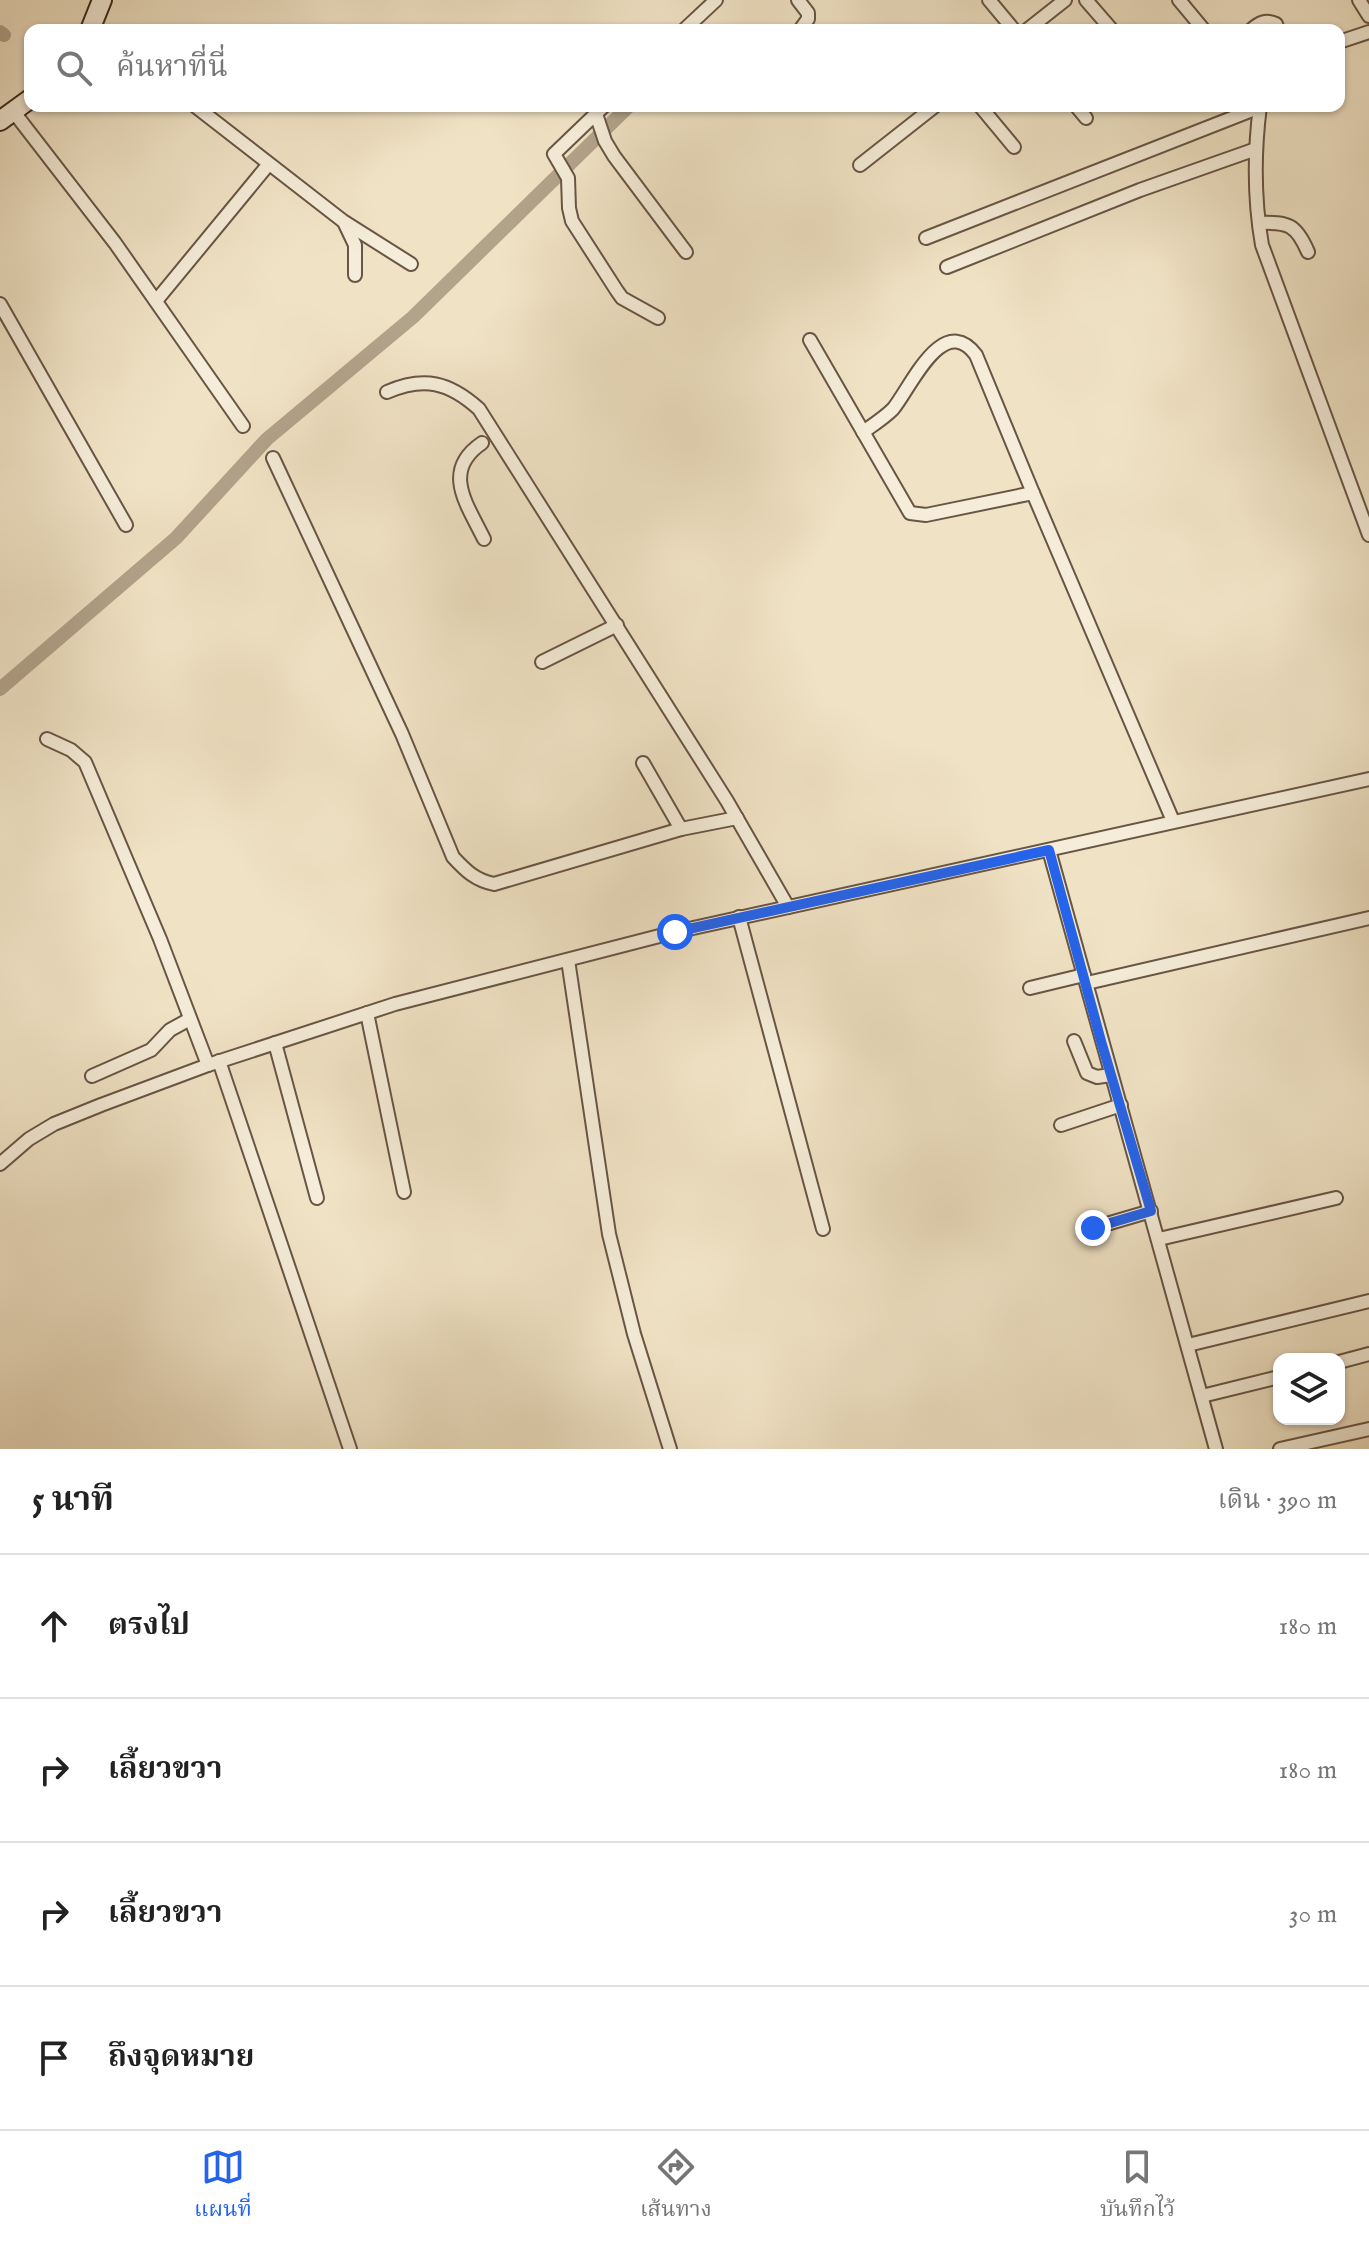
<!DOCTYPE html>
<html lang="th">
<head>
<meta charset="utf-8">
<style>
  body { margin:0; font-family:"IM FELL English","Noto Serif Thai",serif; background:#f2f2f2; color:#222 }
  .controls { position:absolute; right:24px; bottom:24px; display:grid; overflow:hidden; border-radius:16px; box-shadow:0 2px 6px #0004 }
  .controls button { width:72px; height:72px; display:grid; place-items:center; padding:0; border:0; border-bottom:2px solid #e0e0e0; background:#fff; color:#222; font:40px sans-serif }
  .stop { position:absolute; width:24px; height:24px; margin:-18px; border:6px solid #2563eb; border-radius:50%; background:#fff }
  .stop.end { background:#2563eb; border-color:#fff; box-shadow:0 2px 8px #0008 }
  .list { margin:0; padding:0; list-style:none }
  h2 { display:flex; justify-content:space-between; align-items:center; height:104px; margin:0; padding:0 32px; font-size:34px }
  h2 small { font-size:26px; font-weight:400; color:#767676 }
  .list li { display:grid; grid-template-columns:52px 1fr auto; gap:24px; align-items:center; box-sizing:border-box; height:144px; padding:0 32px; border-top:2px solid #e0e0e0 }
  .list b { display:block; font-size:30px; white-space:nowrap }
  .list em { font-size:26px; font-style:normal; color:#767676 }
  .icon { flex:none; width:44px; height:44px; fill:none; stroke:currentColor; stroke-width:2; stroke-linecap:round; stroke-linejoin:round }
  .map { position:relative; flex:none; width:1369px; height:1449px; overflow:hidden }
  .search { position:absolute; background:#fff; box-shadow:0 2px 6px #0004; left:24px; right:24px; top:24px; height:88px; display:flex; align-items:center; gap:20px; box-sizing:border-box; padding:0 28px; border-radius:16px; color:#767676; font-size:30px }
  .sheet { height:680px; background:#fff }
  nav { display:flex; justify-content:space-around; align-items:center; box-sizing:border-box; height:112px; border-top:2px solid #e0e0e0; background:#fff; font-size:22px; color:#767676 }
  nav a { display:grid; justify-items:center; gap:4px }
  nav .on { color:#2563eb }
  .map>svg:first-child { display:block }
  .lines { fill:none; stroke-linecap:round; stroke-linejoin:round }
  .canal { stroke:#b2a38b; stroke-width:14 }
  .street-casing { stroke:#685545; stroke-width:16 }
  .secondary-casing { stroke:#3a261a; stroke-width:22 }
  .street { stroke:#f5edd9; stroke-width:12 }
  .secondary { stroke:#f5edd9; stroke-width:18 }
  .route { stroke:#2563eb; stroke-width:10 }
</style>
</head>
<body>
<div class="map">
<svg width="1369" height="1449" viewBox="0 0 1369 1449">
  <rect width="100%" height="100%" fill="#f0e3c5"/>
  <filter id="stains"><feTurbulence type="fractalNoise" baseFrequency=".0025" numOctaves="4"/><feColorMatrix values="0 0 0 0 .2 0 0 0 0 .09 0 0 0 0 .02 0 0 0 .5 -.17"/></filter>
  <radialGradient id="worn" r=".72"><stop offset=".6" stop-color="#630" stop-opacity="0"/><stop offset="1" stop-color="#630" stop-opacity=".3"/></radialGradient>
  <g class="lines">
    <g class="canal">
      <path d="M0 32 4 35"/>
      <path d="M0 689 176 538 267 439 413 317 629 106"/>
    </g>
    <defs>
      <g id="street">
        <path d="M798 0 808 13V19L800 30"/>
        <path d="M989 0 1014 30"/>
        <path d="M1086 0 1112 30"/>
        <path d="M1179 0 1204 30"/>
        <path d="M1359 0 1369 16"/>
        <path d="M684 30 716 0"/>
        <path d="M1027 30 1065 0"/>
        <path d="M1251 30C1259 23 1266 19 1276 24L1278 30"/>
        <path d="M1339 42 1369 32"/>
        <path d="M195 106 343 221 411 264"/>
        <path d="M604 106 554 154 568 178 569 208 572 221 617 291 622 298 658 318"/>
        <path d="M980 106 1014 147"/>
        <path d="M1076 106 1086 118"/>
        <path d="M1260 106C1254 153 1254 199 1262 245L1369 535"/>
        <path d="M13 111 115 243 243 426"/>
        <path d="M596 114 605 141 614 156 686 252"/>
        <path d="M860 165 935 106"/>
        <path d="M1259 223C1288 222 1296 224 1308 252"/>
        <path d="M345 224 355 245V275"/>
        <path d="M926 238 1260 107"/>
        <path d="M947 267 1140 190 1256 149"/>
        <path d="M156 301 268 165"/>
        <path d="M0 304 126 525"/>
        <path d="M810 340 910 513 926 515 1033 493 1173 821"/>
        <path d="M387 392C424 376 449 382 479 409L727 801 788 907"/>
        <path d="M863 432C873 425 884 418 893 409 911 387 943 311 976 355L1033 493"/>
        <path d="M482 443C441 471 467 504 484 539"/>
        <path d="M273 458 402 734 453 857C466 871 475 880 494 884L681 829 737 818"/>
        <path d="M542 662 617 625"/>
        <path d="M47 739 71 750 85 762 160 939 208 1065"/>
        <path d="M643 763 681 829"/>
        <path d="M1049 850 1216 1449"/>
        <path d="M739 917 823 1229"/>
        <path d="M568 960 609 1234 634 1334 670 1449"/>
        <path d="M1087 983 1369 918"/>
        <path d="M1030 988 1084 975"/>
        <path d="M367 1013 404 1192"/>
        <path d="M1074 1041 1087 1073 1097 1077 1111 1075"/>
        <path d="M275 1043 317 1198"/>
        <path d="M219 1061 350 1449"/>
        <path d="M92 1076 151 1050 170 1030 190 1019"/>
        <path d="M1061 1125 1121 1105"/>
        <path d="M0 1164 29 1139 54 1124 101 1105 208 1065 395 1004 675 932 1369 779"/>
        <path d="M1093 1228 1151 1211"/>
        <path d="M1159 1239 1336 1198"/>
        <path d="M1188 1345 1369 1301"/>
        <path d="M1339 1362 1369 1354"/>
        <path d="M1202 1396 1279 1377"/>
        <path d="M1280 1449 1369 1429"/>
      </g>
      <g id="secondary">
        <path d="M90 30 102 0"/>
        <path d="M0 121 30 99"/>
      </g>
    </defs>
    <use href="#street" class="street-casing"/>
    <use href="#secondary" class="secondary-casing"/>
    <use href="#street" class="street"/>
    <use href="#secondary" class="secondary"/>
  </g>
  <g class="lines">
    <path class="route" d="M675 932 1049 850 1101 1041 1151 1211 1093 1228"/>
  </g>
  <rect width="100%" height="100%" filter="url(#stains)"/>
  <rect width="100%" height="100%" fill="url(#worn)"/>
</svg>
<div class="controls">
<button><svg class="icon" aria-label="layers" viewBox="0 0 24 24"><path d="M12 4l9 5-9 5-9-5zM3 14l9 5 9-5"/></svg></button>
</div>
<div class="stop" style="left:675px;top:932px"></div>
<div class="stop end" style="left:1093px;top:1228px"></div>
<div class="search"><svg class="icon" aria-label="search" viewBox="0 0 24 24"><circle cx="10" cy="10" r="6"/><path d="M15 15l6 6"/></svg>ค้นหาที่นี่</div>
</div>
<section class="sheet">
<h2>5 นาที<small>เดิน · 390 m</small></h2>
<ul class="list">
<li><svg class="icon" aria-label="ahead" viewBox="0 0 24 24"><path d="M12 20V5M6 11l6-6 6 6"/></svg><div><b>ตรงไป</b></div><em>180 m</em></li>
<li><svg class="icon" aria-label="right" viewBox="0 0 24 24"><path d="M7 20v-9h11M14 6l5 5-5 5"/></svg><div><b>เลี้ยวขวา</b></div><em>180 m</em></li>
<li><svg class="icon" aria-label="right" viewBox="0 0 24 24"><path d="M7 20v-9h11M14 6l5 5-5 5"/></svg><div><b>เลี้ยวขวา</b></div><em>30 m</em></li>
<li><svg class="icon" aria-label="arrive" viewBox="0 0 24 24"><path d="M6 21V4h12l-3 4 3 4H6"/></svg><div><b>ถึงจุดหมาย</b></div></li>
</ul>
</section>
<nav>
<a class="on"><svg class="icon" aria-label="map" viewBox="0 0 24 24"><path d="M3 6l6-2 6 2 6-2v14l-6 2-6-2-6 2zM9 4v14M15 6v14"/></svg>แผนที่</a>
<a><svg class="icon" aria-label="directions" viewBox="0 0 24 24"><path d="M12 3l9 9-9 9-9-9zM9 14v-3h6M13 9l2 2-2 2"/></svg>เส้นทาง</a>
<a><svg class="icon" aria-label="saved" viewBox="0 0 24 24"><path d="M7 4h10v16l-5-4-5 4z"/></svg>บันทึกไว้</a>
</nav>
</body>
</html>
